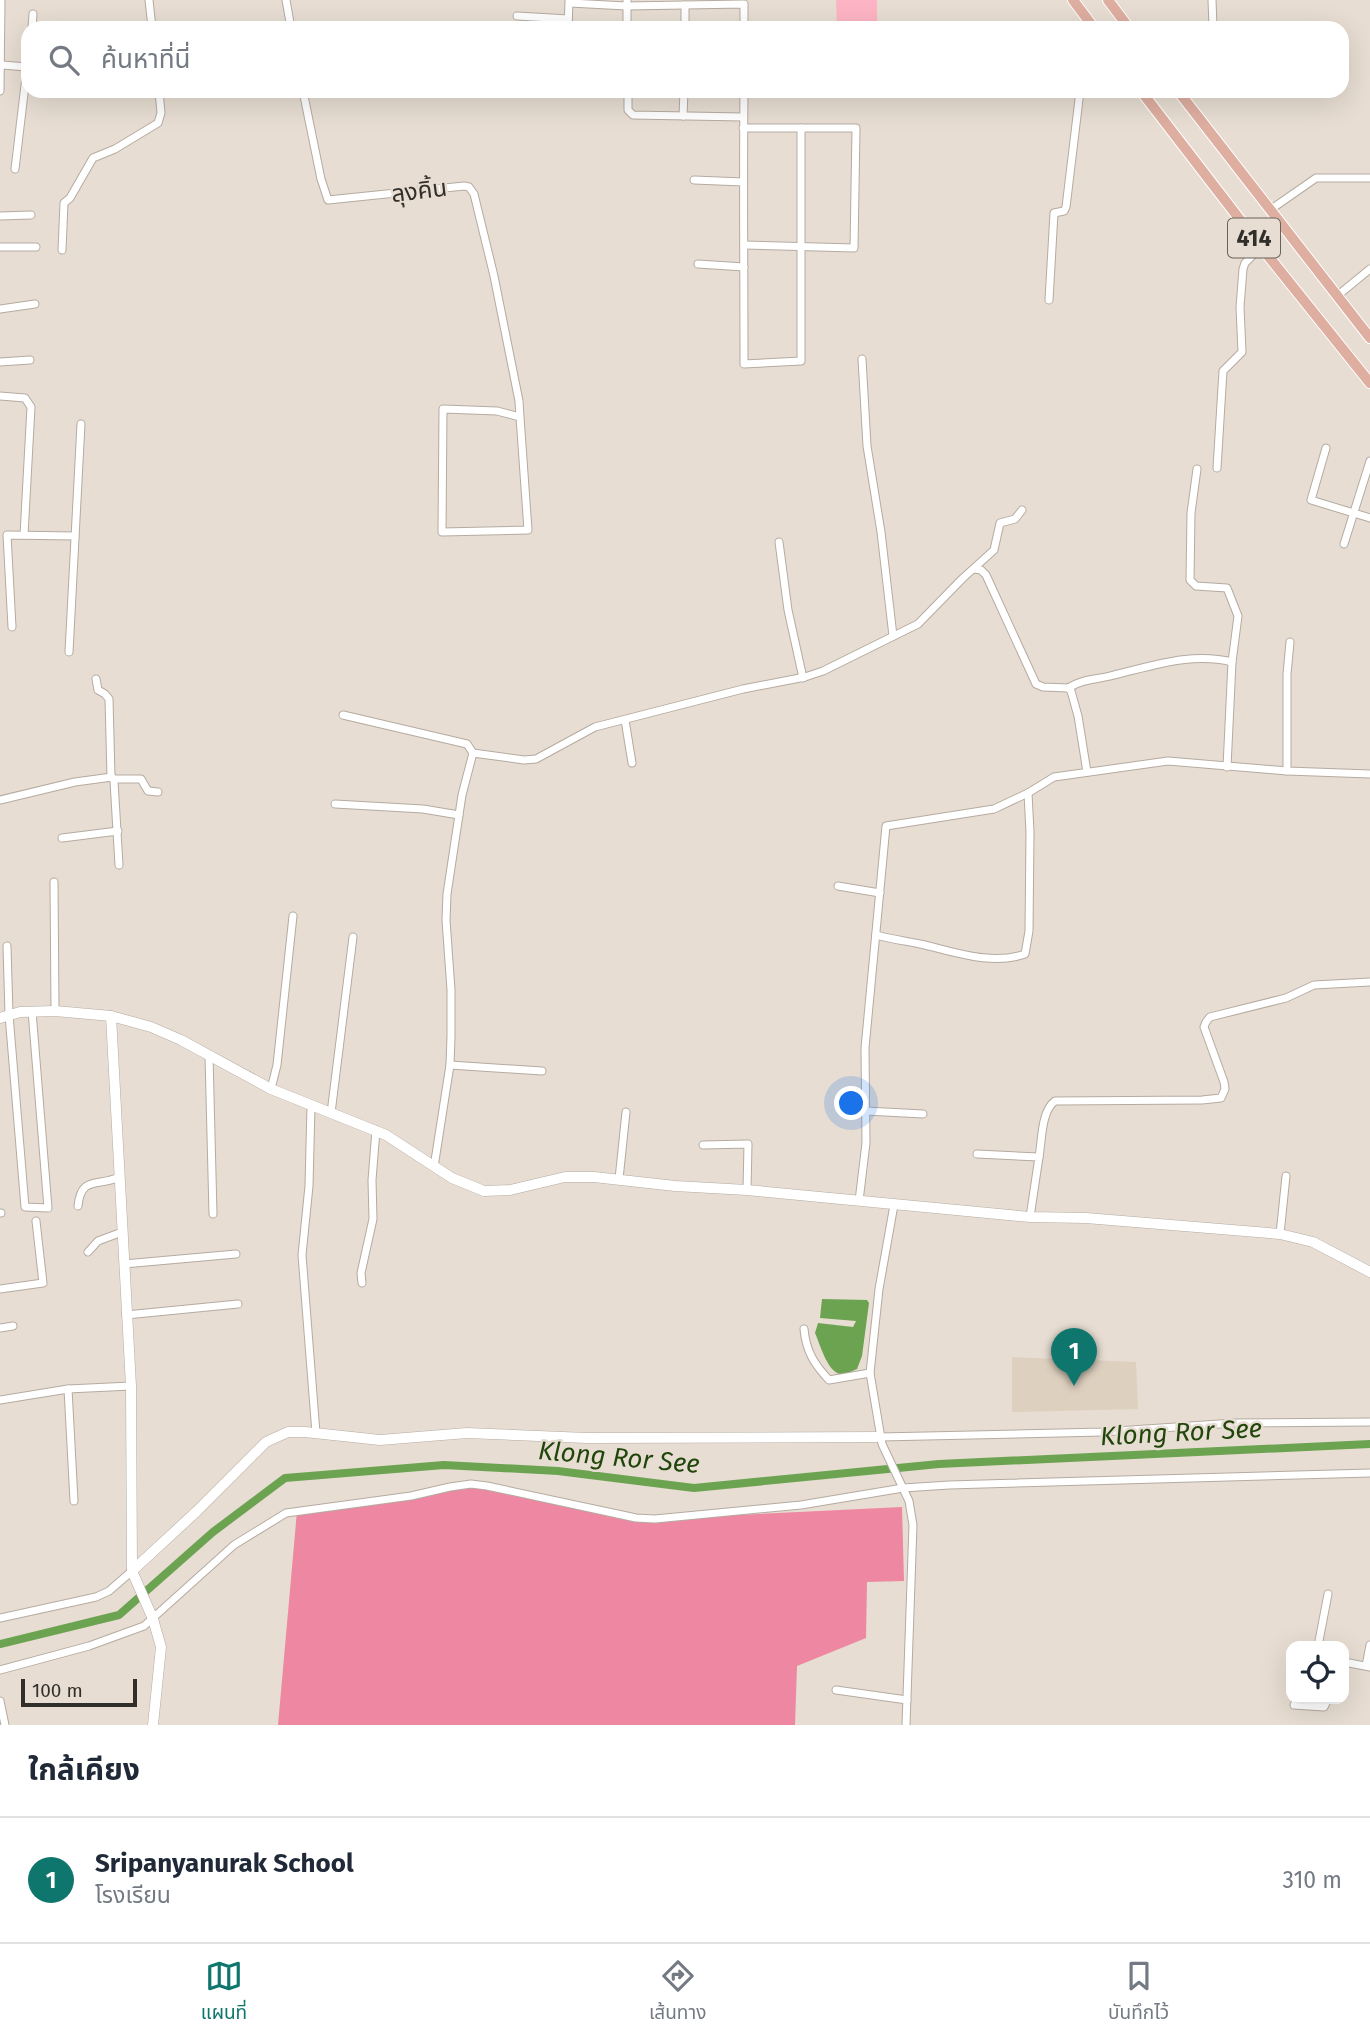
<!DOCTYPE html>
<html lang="th">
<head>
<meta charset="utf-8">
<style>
  body { margin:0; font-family:"Fira Sans","Noto Sans Thai",sans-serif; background:#f2f2f3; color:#1f2937 }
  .controls { position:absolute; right:21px; bottom:21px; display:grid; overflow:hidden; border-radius:14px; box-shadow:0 7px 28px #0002 }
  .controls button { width:63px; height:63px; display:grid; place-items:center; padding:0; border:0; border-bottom:2px solid #e0e1e3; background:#fff; color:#1f2937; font:35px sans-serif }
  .scale { position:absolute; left:21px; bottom:18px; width:116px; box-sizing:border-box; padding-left:7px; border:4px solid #322e2a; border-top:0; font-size:19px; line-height:24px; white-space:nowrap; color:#322e2a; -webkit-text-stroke:5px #e7ddd2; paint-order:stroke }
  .you { position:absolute; left:852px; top:1104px; width:24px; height:24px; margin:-18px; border:5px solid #fff; border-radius:50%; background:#1a73e8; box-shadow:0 0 0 10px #1a73e833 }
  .badge { display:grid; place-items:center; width:46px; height:46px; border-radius:50%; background:#0f766e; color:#fff; font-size:23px; font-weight:700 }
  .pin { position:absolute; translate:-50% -58px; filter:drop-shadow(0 2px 4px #0008) }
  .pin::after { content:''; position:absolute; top:37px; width:24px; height:21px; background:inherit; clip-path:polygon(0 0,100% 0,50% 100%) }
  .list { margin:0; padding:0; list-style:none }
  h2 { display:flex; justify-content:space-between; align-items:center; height:91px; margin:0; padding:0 28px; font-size:30px }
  h2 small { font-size:23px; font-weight:400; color:#747a83 }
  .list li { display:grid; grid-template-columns:46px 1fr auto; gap:21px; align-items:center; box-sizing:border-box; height:126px; padding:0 28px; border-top:2px solid #e0e1e3 }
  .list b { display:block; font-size:26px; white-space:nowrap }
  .list p { margin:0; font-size:23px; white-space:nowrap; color:#747a83 }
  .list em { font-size:23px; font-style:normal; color:#747a83 }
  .icon { flex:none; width:38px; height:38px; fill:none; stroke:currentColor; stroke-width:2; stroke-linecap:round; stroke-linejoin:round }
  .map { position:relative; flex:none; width:1370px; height:1725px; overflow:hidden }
  .search { position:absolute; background:#fff; box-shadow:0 7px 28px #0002; left:21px; right:21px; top:21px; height:77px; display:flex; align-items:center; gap:18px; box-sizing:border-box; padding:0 24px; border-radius:21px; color:#747a83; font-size:26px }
  .sheet { height:217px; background:#fff }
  nav { display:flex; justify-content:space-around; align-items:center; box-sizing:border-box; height:98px; border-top:2px solid #e0e1e3; background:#fff; font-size:19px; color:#747a83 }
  nav a { display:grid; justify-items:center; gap:4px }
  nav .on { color:#0f766e }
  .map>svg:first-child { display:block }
  .built { fill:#ded0bf }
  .green { fill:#fdb4c4 }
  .forest { fill:#ee87a1 }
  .water { fill:#6ba351 }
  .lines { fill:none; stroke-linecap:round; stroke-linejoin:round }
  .canal { stroke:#6ba351; stroke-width:8 }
  .street-casing { stroke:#b5aba1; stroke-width:9 }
  .secondary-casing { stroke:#b5aba1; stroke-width:11 }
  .primary-casing { stroke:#fff; stroke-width:12 }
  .street { stroke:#fff; stroke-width:7 }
  .secondary { stroke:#fff; stroke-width:10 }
  .primary { stroke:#deaea0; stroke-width:10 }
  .labels { text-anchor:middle; stroke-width:5; stroke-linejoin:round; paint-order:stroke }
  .shield { fill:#e7ddd2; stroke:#68625c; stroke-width:2 }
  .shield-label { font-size:23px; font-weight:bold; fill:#322e2a }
  .street-label { font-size:24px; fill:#322e2a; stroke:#e7ddd2 }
  .water-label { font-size:26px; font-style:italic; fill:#21460b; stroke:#e7ddd2 }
</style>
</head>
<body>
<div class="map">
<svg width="1370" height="1725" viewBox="0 0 1370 1725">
  <rect width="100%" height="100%" fill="#e7ddd2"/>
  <path class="built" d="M1012 1357 1136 1362 1138 1409 1012 1412Z"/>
  <path class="green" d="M836 0H877V28H837Z"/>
  <path class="forest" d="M487 1486 655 1519 902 1507 904 1581 867 1582 866 1638 797 1666 795 1725H278L297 1511Z"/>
  <path class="water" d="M822 1299 867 1300 869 1303 862 1356 857 1369C852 1371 845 1375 840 1374 827 1371 820 1344 815 1333L818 1323 853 1327 856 1321 820 1318Z"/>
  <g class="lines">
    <path class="canal" d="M0 1644 119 1615 213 1532 285 1478 444 1465 558 1471 694 1488 939 1464 1370 1444"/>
    <defs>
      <g id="street">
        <path d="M149 0 152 28"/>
        <path d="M286 0 291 28"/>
        <path d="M1212 0 1213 27"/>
        <path d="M570 3 626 6 744 4V28"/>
        <path d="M517 16 568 19"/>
        <path d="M32 28 33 14"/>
        <path d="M568 28 569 1"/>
        <path d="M627 28V0"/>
        <path d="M685 28V5"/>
        <path d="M2 65 27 67"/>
        <path d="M0 91 1 0"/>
        <path d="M303 91 321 179 328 200 464 186 469 187 474 194 494 276 519 401 520 417 528 530 442 532 443 409 497 411 520 417"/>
        <path d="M628 91V110L633 115 743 117"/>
        <path d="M683 116 684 91"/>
        <path d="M743 128H801V361L744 364C744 273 743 182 744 91"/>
        <path d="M15 169 28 60"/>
        <path d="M694 180 743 182"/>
        <path d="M1270 210 1316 178H1370"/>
        <path d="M0 216 31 215"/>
        <path d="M744 245 854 248 856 128H801"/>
        <path d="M0 247H36"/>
        <path d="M62 250 64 203 70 198 93 158 115 149 158 123 161 113 159 91"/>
        <path d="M698 264 744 267"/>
        <path d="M1337 296 1370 269"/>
        <path d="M1049 300 1054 213 1064 211 1066 207 1080 91"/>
        <path d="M0 309 35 304"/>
        <path d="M862 359 867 446 881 532 893 636"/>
        <path d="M0 362 30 360"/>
        <path d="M0 396 25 398 31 407 24 535"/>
        <path d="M1326 448 1311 500 1370 518"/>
        <path d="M1217 468 1223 371 1242 352 1240 307 1243 269 1245 263 1261 247"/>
        <path d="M1197 469 1191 513 1190 580 1196 586 1227 588 1238 616 1232 662 1227 767"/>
        <path d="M779 542 788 610 803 678"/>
        <path d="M1344 544 1370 461"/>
        <path d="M974 569 981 570 986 575 1036 684 1043 687 1068 688 1071 691 1078 716 1087 772"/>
        <path d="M12 627 7 535 75 536"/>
        <path d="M69 652 81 424"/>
        <path d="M96 679 98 690 105 694 109 699 111 777"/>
        <path d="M1068 688C1085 678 1096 680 1114 675 1153 666 1191 652 1232 662"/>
        <path d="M343 715 467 744 473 753"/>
        <path d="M625 720 632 763"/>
        <path d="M1287 771V674L1290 642"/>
        <path d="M114 779H141L148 791 158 792"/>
        <path d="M0 800 75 782 112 777 114 781 119 865"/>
        <path d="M335 804 423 809 459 815"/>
        <path d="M62 838 118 831"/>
        <path d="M54 882 55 1011"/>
        <path d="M838 886 880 893"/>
        <path d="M876 935C891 939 905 941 920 944 953 951 991 966 1025 954L1029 931 1030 832 1028 793"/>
        <path d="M7 946 9 1015 25 1207 48 1208 32 1011"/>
        <path d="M209 1056 213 1214"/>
        <path d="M450 1065 542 1071"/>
        <path d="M271 1089 277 1065 293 916"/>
        <path d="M311 1106 309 1186 302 1255 316 1433"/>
        <path d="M866 1111 923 1114"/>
        <path d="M331 1113 353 937"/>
        <path d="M703 1145 748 1144 747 1190"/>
        <path d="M977 1154 1039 1157 1030 1217"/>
        <path d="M1039 1157C1042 1141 1041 1111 1055 1101L1202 1100 1221 1098 1225 1089 1224 1082 1204 1027 1206 1022 1210 1017 1286 998 1314 985 1370 982"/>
        <path d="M434 1167 450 1065 451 1036V990L446 920 447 894 462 795 473 753 524 760 536 759 595 727 743 689 805 677 823 671 918 624 963 578 994 550 1000 523 1015 519 1022 510"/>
        <path d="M619 1179 626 1112"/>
        <path d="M859 1201 866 1143 865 1048 886 826 994 809 1028 793 1054 777 1168 761 1287 771 1370 774"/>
        <path d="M894 1205 879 1289 870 1373 882 1444 909 1501 913 1525 906 1725"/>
        <path d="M78 1206C81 1175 99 1187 119 1177"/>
        <path d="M0 1213H1"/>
        <path d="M1280 1234 1286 1176"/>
        <path d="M88 1252 98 1241 122 1232"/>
        <path d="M124 1264 236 1254"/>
        <path d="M362 1283 361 1273 373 1219 372 1180 376 1130"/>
        <path d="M0 1289 43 1283 36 1221"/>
        <path d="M126 1315 238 1304"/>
        <path d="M0 1328 13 1326"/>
        <path d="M804 1329C806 1351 814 1364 829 1380L870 1373"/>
        <path d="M68 1389 74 1501"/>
        <path d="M0 1400 68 1389 131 1386"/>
        <path d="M880 1437 1102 1432 1234 1423 1370 1422"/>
        <path d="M0 1618 96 1597 109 1591 132 1571"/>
        <path d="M1318 1646 1328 1594"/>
        <path d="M1344 1662 1370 1667"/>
        <path d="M1366 1666 1370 1645"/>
        <path d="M0 1670 89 1646 144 1626 234 1545 286 1513 411 1496 450 1487 471 1484 487 1486 636 1518 655 1519 801 1505 903 1488 949 1485 1370 1473"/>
        <path d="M836 1690 907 1700"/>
        <path d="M0 1701 5 1725"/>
        <path d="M1294 1705 1324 1707 1328 1699"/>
      </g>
      <g id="secondary">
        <path d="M111 1016 131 1386 132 1571 153 1619 161 1647 153 1725"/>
        <path d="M0 1018 20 1012 55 1011 111 1016 151 1027 181 1040 271 1089 386 1135 452 1178 484 1191 510 1190 565 1177H594L675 1186 747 1190 1030 1217 1086 1218 1280 1234 1313 1242 1370 1272"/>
        <path d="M132 1571 197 1511 266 1442 288 1432H305L380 1440 467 1433 587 1438 880 1437"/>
      </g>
      <g id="primary">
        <path d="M1073 0 1094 28"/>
        <path d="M1108 0 1129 28"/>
        <path d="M1141 91 1261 247 1370 383"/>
        <path d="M1178 91 1370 338"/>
      </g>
    </defs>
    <use href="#street" class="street-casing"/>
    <use href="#secondary" class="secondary-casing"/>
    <use href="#primary" class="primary-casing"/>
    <use href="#street" class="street"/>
    <use href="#secondary" class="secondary"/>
    <use href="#primary" class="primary"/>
  </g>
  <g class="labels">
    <rect class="shield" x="1228" y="218.5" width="52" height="39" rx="5"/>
    <g class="shield-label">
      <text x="1254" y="246">414</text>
    </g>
    <g class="street-label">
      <text transform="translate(419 191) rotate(-7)" y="8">ลุงคิ้น</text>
    </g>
    <g class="water-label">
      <text transform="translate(1181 1432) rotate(-3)" y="9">Klong Ror See</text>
      <text transform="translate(619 1457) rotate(5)" y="9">Klong Ror See</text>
    </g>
  </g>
</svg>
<div class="controls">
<button><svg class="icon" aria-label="locate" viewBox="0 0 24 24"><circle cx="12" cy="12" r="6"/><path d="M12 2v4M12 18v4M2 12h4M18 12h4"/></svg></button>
</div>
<div class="scale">100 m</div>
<div class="you"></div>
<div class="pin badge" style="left:1074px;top:1386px">1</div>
<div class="search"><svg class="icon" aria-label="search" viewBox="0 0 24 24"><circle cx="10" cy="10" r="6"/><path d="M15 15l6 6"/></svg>ค้นหาที่นี่</div>
</div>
<section class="sheet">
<h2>ใกล้เคียง<small></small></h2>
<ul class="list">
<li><span class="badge">1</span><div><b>Sripanyanurak School</b><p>โรงเรียน</p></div><em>310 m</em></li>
</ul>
</section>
<nav>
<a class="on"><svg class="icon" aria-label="map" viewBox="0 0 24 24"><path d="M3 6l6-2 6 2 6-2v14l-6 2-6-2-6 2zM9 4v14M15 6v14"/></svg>แผนที่</a>
<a><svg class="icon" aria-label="directions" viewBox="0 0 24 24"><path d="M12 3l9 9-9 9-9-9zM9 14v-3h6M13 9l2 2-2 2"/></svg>เส้นทาง</a>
<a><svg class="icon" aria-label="saved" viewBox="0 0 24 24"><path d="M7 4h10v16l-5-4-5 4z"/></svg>บันทึกไว้</a>
</nav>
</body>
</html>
